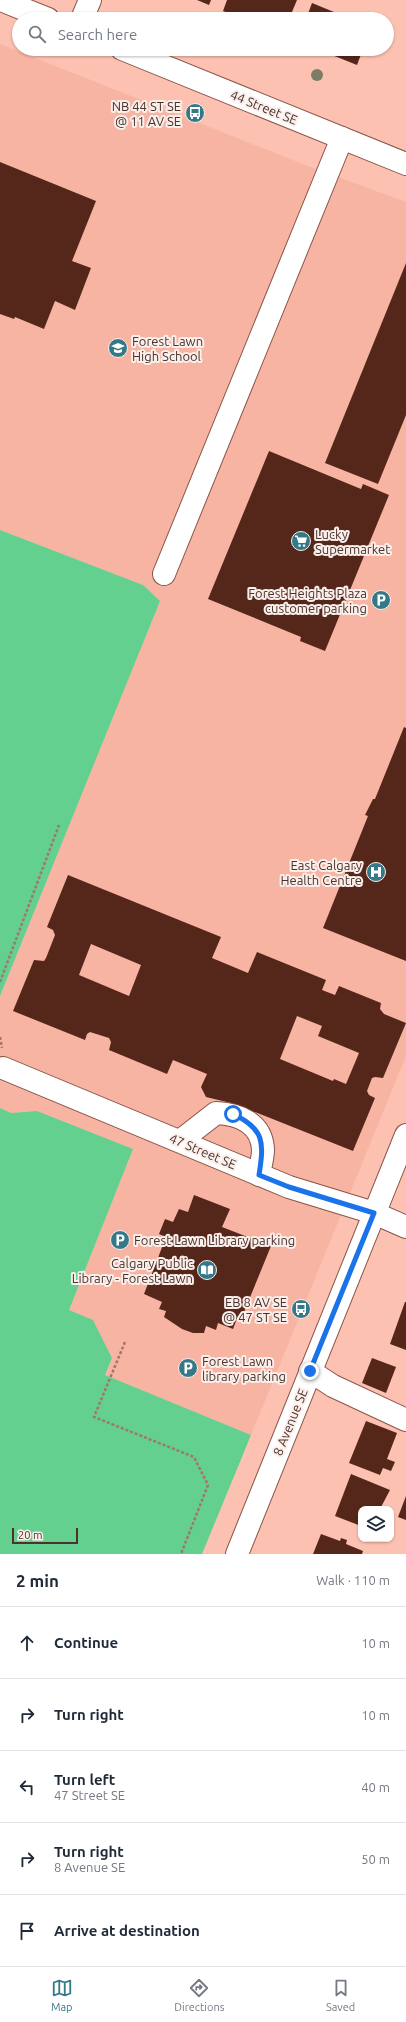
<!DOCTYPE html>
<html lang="en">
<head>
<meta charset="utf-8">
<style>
  body { margin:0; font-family:Ubuntu,sans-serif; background:#f6f6f7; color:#1f2937 }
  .controls { position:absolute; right:12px; bottom:12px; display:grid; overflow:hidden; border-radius:8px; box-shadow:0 1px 3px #0004 }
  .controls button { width:36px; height:36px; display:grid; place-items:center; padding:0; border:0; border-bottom:1px solid #e0e1e3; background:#fff; color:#1f2937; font:20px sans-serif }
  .scale { position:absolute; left:12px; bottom:10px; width:66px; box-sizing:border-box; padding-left:4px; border:2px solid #4b332d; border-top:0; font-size:11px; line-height:14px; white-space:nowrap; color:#4b332d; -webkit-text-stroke:3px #fbefeb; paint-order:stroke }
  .stop { position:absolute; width:12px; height:12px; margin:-9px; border:3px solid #1a73e8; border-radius:50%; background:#fff }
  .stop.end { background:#1a73e8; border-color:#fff; box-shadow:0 1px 4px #0008 }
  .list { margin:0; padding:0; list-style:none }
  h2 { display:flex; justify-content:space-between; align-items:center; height:52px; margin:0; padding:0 16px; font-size:17px }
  h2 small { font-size:13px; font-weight:400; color:#747a83 }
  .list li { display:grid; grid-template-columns:26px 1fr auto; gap:12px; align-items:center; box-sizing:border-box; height:72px; padding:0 16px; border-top:1px solid #e0e1e3 }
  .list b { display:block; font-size:15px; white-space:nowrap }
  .list p { margin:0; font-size:13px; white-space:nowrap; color:#747a83 }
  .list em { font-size:13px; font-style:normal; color:#747a83 }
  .icon { flex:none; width:22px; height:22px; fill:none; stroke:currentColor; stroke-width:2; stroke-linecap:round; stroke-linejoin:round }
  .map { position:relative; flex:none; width:406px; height:1554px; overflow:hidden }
  .search { position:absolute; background:#fff; box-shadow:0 1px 3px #0004; left:12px; right:12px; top:12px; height:44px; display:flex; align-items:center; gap:10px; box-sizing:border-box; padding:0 14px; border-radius:22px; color:#747a83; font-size:15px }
  .sheet { height:412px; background:#fff }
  nav { display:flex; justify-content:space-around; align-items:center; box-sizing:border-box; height:56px; border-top:1px solid #e0e1e3; background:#fff; font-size:11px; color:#747a83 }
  nav a { display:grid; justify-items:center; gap:2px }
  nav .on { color:#357988 }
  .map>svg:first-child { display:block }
  .built { fill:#f7b4a3 }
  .green { fill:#63d08f }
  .building { fill:#55271b; fill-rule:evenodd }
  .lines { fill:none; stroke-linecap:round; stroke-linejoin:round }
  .minor-casing { stroke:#895548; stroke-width:24 }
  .path { stroke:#a1776c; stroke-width:2.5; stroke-dasharray:3 2; stroke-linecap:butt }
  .minor { stroke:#fff; stroke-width:22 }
  .tree { fill:#7c7d66 }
  .route { stroke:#1a73e8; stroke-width:5 }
  .labels { text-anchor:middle; stroke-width:4; stroke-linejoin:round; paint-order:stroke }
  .poi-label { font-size:13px; fill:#4b332d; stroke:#fbefeb; text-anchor:end }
  .street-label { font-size:13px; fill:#4b332d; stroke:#fbefeb }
</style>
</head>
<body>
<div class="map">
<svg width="406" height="1554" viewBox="0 0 406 1554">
  <rect width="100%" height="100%" fill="#fdc1b1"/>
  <path class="built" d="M0 44 308 166 406 202V1056L251 1435 105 1375 112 1358 93 1320 68 1310 133 1149 37 1111 11 1113 0 1108V996L160 601 143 585 0 530Z"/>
  <g class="green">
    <path d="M0 530 143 585 160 601 0 996Z"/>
    <path d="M0 1108 11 1113 37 1111 133 1149 69 1310 93 1320 112 1358 105 1375 251 1435 202 1554H0Z"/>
  </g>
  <g class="building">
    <path d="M197 0H211L209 5Z"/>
    <path d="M227 0H297L289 19H243L223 11Z"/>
    <path d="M312 3 351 19H306Z"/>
    <path d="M317 49H363L357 65Z"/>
    <path d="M0 162 96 201 72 261 91 268 75 310 55 301 44 329 15 317 14 319 0 314Z"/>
    <path d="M406 263V415L378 484 325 463Z"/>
    <path d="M269 451 361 489 363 484 389 495 325 651 300 641 301 637 208 599Z"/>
    <path d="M404 727 406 728V961L323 928 368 816 365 815 373 799H375Z"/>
    <path d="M68 875 221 937 212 958 248 973 257 952 326 980 322 990 335 995 339 986 381 1003 380 1009 384 1014 406 1023 383 1078 375 1077 372 1078 367 1091 369 1095 375 1098 353 1151 255 1112 249 1114 233 1108 231 1103 206 1097 201 1087 207 1074 173 1060 167 1074 109 1050 111 1042 109 1038 90 1032 87 1034 85 1040 13 1011 34 960 44 961 46 958 55 935 53 930 47 927ZM91 944 141 965 129 996 79 975ZM297 1016 322 1026 318 1036 359 1053 346 1084 334 1079 333 1081 280 1059Z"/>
    <path d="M194 1195 230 1209 222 1227 271 1246 242 1317 238 1316 233 1329 218 1323 216 1330 206 1326 204 1333H193L182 1329 164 1317 166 1311 159 1309 162 1302 144 1294 166 1237 159 1234 165 1219 173 1222 179 1209 188 1212Z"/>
    <path d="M405 1302H406V1350L390 1344Z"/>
    <path d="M372 1358 396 1367 386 1393 362 1383Z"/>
    <path d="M366 1421 397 1433 387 1459 395 1462 391 1471 383 1468 380 1475 349 1463Z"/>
    <path d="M351 1474 390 1490 380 1509H361V1526L335 1516Z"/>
    <path d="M406 1496V1520L398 1517Z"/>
    <path d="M321 1534 340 1541 341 1538 347 1540 346 1544 363 1551 362 1554H313Z"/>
  </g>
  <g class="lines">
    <defs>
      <g id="minor">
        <path d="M1 0 48 19"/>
        <path d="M82 19 90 0"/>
        <path d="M122 49 406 164"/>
        <path d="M164 574 342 138"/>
        <path d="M3 1068 289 1187 374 1213 406 1227"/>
        <path d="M180 1141 216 1113C239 1114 262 1123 263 1150 263 1158 260 1167 259 1175"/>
        <path d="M310 1371 333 1386 406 1420"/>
        <path d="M237 1554 406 1135"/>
      </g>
    </defs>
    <use href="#minor" class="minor-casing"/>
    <g class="path">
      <path d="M0 982 59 825"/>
      <path d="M0 1037 2 1048"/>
      <path d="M125 1342 94 1417 194 1457 208 1485 181 1554"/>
    </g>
    <use href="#minor" class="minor"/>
  </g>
  <circle class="tree" cx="317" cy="75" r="6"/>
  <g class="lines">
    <path class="route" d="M233 1114C265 1129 264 1143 259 1175L289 1187 374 1213 310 1371"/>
  </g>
  <defs>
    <symbol id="bus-disc" viewBox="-11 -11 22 22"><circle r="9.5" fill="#357988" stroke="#fbefeb"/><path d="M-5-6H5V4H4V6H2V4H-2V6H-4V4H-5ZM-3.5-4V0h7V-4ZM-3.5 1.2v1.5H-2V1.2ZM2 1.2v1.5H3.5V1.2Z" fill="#fff"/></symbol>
    <symbol id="school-disc" viewBox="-11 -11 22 22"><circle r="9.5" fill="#357988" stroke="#fbefeb"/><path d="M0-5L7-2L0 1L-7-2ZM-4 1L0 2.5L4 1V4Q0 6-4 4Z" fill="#fff"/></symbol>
    <symbol id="supermarket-disc" viewBox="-11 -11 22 22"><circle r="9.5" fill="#357988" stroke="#fbefeb"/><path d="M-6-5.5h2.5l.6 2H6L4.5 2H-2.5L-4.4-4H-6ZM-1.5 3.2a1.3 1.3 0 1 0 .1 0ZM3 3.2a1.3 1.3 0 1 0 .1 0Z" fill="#fff"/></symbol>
    <symbol id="parking-disc" viewBox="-11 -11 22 22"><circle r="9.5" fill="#357988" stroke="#fbefeb"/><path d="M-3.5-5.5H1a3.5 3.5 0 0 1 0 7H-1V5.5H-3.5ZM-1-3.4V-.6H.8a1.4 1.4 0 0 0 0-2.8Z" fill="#fff"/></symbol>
    <symbol id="hospital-disc" viewBox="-11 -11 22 22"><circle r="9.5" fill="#357988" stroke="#fbefeb"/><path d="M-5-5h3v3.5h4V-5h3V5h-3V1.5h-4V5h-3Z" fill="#fff"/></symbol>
    <symbol id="library-disc" viewBox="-11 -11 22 22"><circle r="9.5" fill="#357988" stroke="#fbefeb"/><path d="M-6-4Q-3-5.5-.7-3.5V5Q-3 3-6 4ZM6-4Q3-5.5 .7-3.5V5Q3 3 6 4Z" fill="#fff"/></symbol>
  </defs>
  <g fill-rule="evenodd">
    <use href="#bus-disc" x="184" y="102" width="22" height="22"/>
    <use href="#school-disc" x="107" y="337" width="22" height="22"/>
    <use href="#supermarket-disc" x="290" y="530" width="22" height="22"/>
    <use href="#parking-disc" x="370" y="589" width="22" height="22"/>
    <use href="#hospital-disc" x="365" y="861" width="22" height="22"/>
    <use href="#parking-disc" x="109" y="1229" width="22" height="22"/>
    <use href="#library-disc" x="196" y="1259" width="22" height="22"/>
    <use href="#bus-disc" x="290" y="1298" width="22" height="22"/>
    <use href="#parking-disc" x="177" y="1357" width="22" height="22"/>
  </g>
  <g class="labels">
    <g class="poi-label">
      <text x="181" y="111">NB 44 ST SE<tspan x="181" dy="15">@ 11 AV SE</tspan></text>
      <text x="132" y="346" text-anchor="start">Forest Lawn<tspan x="132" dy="15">High School</tspan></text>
      <text x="315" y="539" text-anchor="start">Lucky<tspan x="315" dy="15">Supermarket</tspan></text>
      <text x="367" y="598">Forest Heights Plaza<tspan x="367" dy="15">customer parking</tspan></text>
      <text x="362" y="870">East Calgary<tspan x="362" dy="15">Health Centre</tspan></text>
      <text x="134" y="1245" text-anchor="start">Forest Lawn Library parking</text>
      <text x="193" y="1268">Calgary Public<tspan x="193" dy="15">Library - Forest Lawn</tspan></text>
      <text x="287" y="1307">EB 8 AV SE<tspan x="287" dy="15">@ 47 ST SE</tspan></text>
      <text x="202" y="1366" text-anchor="start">Forest Lawn<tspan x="202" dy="15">library parking</tspan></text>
    </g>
    <g class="street-label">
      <text transform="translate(264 107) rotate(22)" y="5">44 Street SE</text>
      <text transform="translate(203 1151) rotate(23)" y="5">47 Street SE</text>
      <text transform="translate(290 1422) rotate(-68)" y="5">8 Avenue SE</text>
    </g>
  </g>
</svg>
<div class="controls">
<button><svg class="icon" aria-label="layers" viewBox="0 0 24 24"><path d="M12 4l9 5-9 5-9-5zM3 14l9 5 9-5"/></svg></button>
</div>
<div class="scale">20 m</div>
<div class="stop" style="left:233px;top:1114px"></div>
<div class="stop end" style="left:310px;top:1371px"></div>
<div class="search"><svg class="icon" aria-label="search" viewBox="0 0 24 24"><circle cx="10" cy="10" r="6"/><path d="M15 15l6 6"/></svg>Search here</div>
</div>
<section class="sheet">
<h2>2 min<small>Walk · 110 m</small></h2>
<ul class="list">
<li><svg class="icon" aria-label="ahead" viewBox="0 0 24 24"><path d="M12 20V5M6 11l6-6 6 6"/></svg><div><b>Continue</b></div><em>10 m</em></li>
<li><svg class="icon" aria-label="right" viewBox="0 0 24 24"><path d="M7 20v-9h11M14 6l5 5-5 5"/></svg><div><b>Turn right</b></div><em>10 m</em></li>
<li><svg class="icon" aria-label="left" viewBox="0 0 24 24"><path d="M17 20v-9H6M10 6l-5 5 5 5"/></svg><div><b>Turn left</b><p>47 Street SE</p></div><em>40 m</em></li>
<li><svg class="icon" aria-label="right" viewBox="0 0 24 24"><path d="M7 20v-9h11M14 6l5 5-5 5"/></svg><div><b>Turn right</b><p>8 Avenue SE</p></div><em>50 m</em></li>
<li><svg class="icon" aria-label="arrive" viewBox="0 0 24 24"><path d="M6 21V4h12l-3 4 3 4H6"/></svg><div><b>Arrive at destination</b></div></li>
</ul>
</section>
<nav>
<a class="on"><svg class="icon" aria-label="map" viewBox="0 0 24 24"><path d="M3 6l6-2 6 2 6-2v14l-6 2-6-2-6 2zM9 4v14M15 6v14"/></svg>Map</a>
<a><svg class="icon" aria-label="directions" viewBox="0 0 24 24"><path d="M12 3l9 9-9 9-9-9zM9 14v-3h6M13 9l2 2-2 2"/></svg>Directions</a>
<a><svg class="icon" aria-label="saved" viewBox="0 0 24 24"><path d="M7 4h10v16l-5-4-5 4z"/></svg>Saved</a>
</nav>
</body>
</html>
